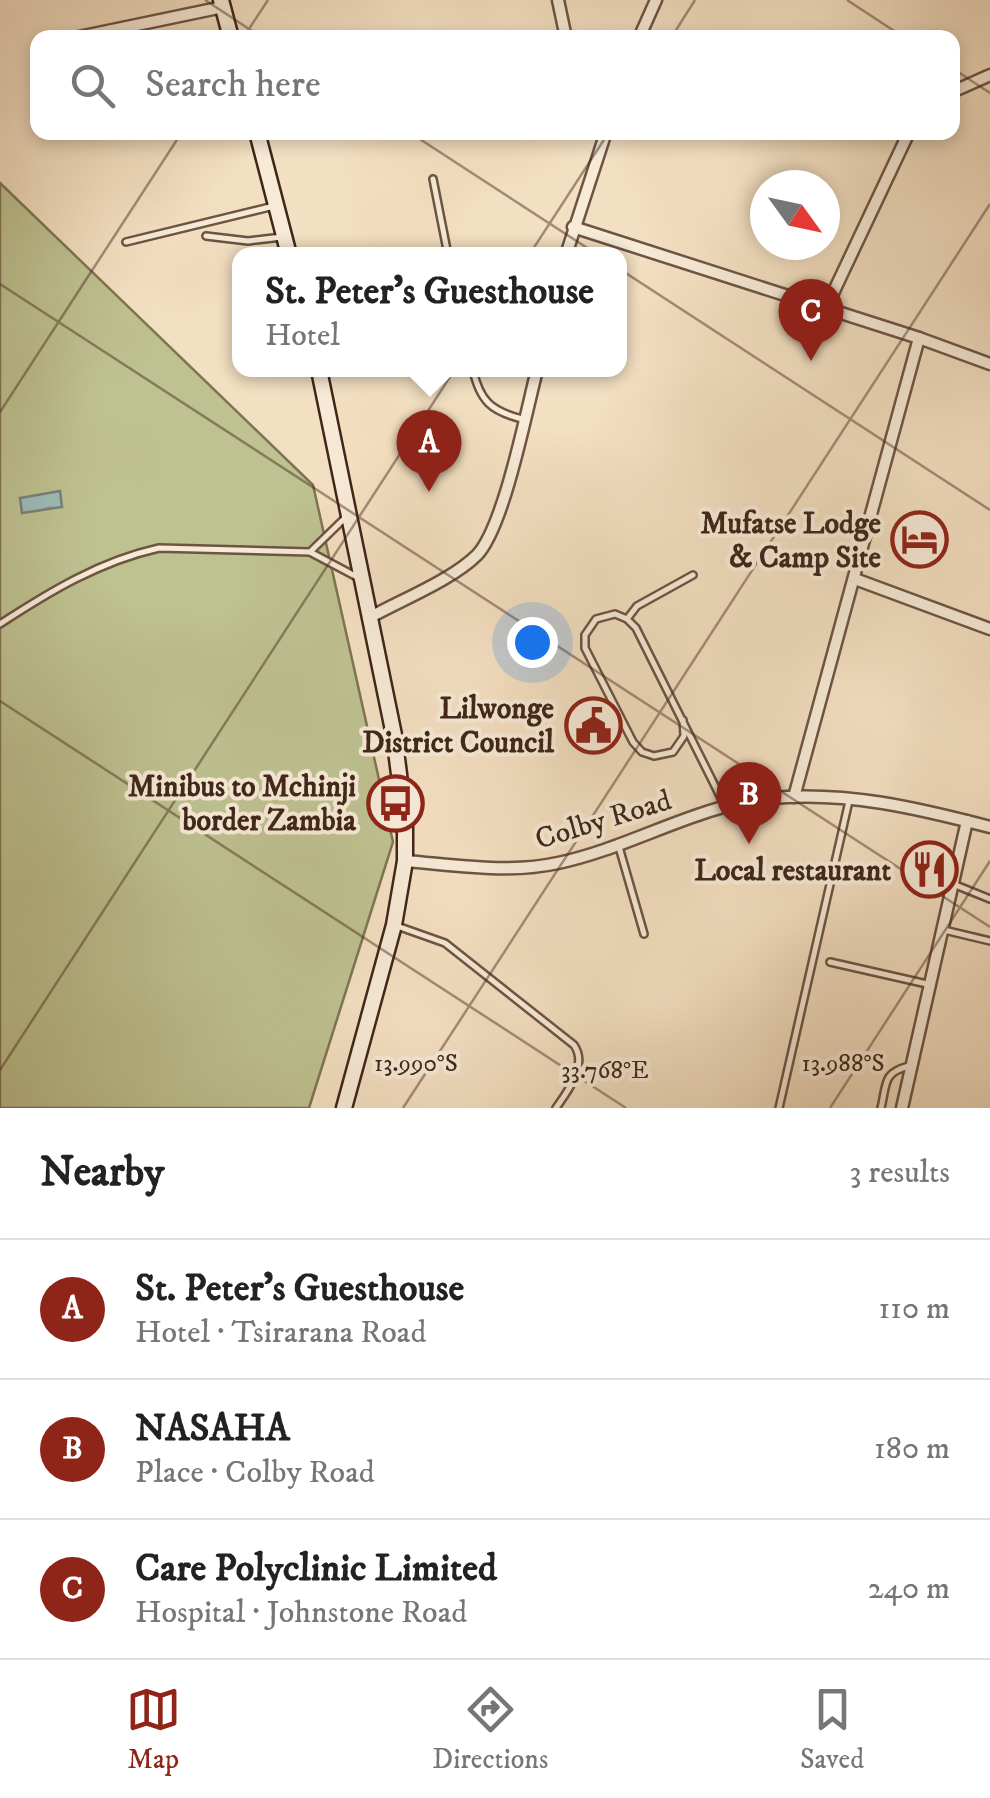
<!DOCTYPE html>
<html lang="en">
<head>
<meta charset="utf-8">
<style>
  body { margin:0; font-family:"IM FELL DW Pica",serif; background:#f2f2f2; color:#222 }
  .compass { position:absolute; left:750px; top:170px; width:90px; height:90px; border-radius:50%; background:#fff; box-shadow:0 5px 15px #0003; rotate:123deg }
  .you { position:absolute; left:532px; top:642px; width:35px; height:35px; margin:-25px; border:8px solid #fff; border-radius:50%; background:#1a73e8; box-shadow:0 0 0 15px #1a73e833 }
  .badge { display:grid; place-items:center; width:65px; height:65px; border-radius:50%; background:#8f2418; color:#fff; font-size:32px; font-weight:700 }
  .pin { position:absolute; translate:-50% -82px; filter:drop-shadow(0 2px 5px #0008) }
  .pin::after { content:''; position:absolute; top:52px; width:35px; height:30px; background:inherit; clip-path:polygon(0 0,100% 0,50% 100%) }
  .popup { position:absolute; left:232px; top:247px; width:395px; height:130px; box-sizing:border-box; display:grid; place-content:center; border-radius:20px; background:#fff; filter:drop-shadow(0 2px 8px #0005); font-size:32px; white-space:nowrap; color:#767676 }
  .popup b { font-size:38px; color:#222 }
  .popup::after { content:''; position:absolute; left:50%; top:100%; margin-left:-20px; border:20px solid transparent; border-top-color:#fff }
  .list { margin:0; padding:0; list-style:none }
  h2 { display:flex; justify-content:space-between; align-items:center; height:130px; margin:0; padding:0 40px; font-size:42px }
  h2 small { font-size:32px; font-weight:400; color:#767676 }
  .list li { display:grid; grid-template-columns:65px 1fr auto; gap:30px; align-items:center; box-sizing:border-box; height:140px; padding:0 40px; border-top:2px solid #e0e0e0 }
  .list b { display:block; font-size:38px; white-space:nowrap }
  .list p { margin:0; font-size:32px; white-space:nowrap; color:#767676 }
  .list em { font-size:32px; font-style:normal; color:#767676 }
  .icon { flex:none; width:55px; height:55px; fill:none; stroke:currentColor; stroke-width:2; stroke-linecap:round; stroke-linejoin:round }
  .map { position:relative; flex:none; width:990px; height:1108px; overflow:hidden }
  .search { position:absolute; background:#fff; box-shadow:0 5px 15px #0003; left:30px; right:30px; top:30px; height:110px; display:flex; align-items:center; gap:25px; box-sizing:border-box; padding:0 35px; border-radius:20px; color:#767676; font-size:38px }
  .sheet { height:550px; background:#fff }
  nav { display:flex; justify-content:space-around; align-items:center; box-sizing:border-box; height:140px; border-top:2px solid #e0e0e0; background:#fff; font-size:28px; color:#767676 }
  nav a { display:grid; justify-items:center; gap:5px }
  nav .on { color:#8f2418 }
  .map>svg:first-child { display:block }
  .grass { fill:#bec190; stroke:#7f7454; stroke-width:2.5 }
  .water { fill:url(#water-waves); stroke:#788079; stroke-width:2.5 }
  .lines { fill:none; stroke-linecap:round; stroke-linejoin:round }
  .lane-casing { stroke:#6d5443; stroke-width:10 }
  .street-casing { stroke:#6d5443; stroke-width:15 }
  .secondary-casing { stroke:#402619; stroke-width:19 }
  .lane { stroke:#f7ead7; stroke-width:5 }
  .street { stroke:#f7ead7; stroke-width:10 }
  .secondary { stroke:#f7ead7; stroke-width:14 }
  .ticks { fill:none; stroke:#402619; stroke-width:2.5; stroke-opacity:0.45 }
  .labels { text-anchor:middle; stroke-width:8; stroke-linejoin:round; paint-order:stroke }
  .poi-label { font-size:30px; font-weight:bold; fill:#402619; stroke:#f7ead7; text-anchor:end }
  .street-label { font-size:30px; fill:#402619; stroke:#f7ead7 }
  .ticks-label { font-size:25px; text-anchor:middle; fill:#402619; stroke:#f7ead7; stroke-width:8; stroke-linejoin:round; paint-order:stroke }
</style>
</head>
<body>
<div class="map">
<svg width="990" height="1108" viewBox="0 0 990 1108">
  <defs>
    <pattern id="water-waves" width="16" height="10" patternUnits="userSpaceOnUse" patternTransform="scale(2.5)"><rect width="16" height="10" fill="#9dbcb9"/><path d="M0 5q4-4 8 0t8 0" fill="none" stroke="#88a19e"/></pattern>
  </defs>
  <rect width="100%" height="100%" fill="#f3dfc1"/>
  <filter id="stains"><feTurbulence type="fractalNoise" baseFrequency=".002" numOctaves="4"/><feColorMatrix values="0 0 0 0 .2 0 0 0 0 .09 0 0 0 0 .02 0 0 0 .5 -.17"/></filter>
  <radialGradient id="worn" r=".72"><stop offset=".6" stop-color="#630" stop-opacity="0"/><stop offset="1" stop-color="#630" stop-opacity=".3"/></radialGradient>
  <path class="grass" d="M0 183 313 485 393 842 309 1108H0Z"/>
  <path class="water" d="M60 491 62 507 22 513 20 498Z"/>
  <g class="lines">
    <defs>
      <g id="lane">
        <path d="M433 179 448 255"/>
        <path d="M206 236 248 241 282 237"/>
        <path d="M126 242 274 206"/>
        <path d="M473 370C480 401 491 411 522 419"/>
        <path d="M310 552 347 516"/>
        <path d="M627 619 637 606 693 575"/>
        <path d="M0 624C49 592 100 561 159 548L310 552 357 577"/>
        <path d="M683 720 684 736 673 752 654 756 642 752 633 742 585 648V635L596 619 615 614 627 619 636 628 724 804"/>
        <path d="M619 847 644 934"/>
        <path d="M953 884 990 899"/>
        <path d="M397 926 445 943 574 1045C588 1065 568 1091 556 1108"/>
        <path d="M944 930 990 941"/>
        <path d="M830 962 927 984"/>
        <path d="M779 1108 849 801"/>
        <path d="M881 1108C887 1084 882 1073 909 1066"/>
      </g>
      <g id="street">
        <path d="M558 0 566 38"/>
        <path d="M74 38 223 7"/>
        <path d="M639 38 656 0"/>
        <path d="M952 92 990 75"/>
        <path d="M573 227 919 338 990 364"/>
        <path d="M566 255 606 132"/>
        <path d="M826 308 909 132"/>
        <path d="M855 579 990 629"/>
        <path d="M369 618C401 600 452 580 477 555 504 527 526 412 537 370"/>
        <path d="M794 797 919 338"/>
        <path d="M405 861C456 865 507 874 558 863 630 848 697 805 770 798 846 791 917 808 990 827"/>
        <path d="M902 1108 967 821"/>
      </g>
      <g id="secondary">
        <path d="M221 0 231 38"/>
        <path d="M257 132 289 255"/>
        <path d="M319 370 394 735 405 821V861L394 925 344 1108"/>
      </g>
    </defs>
    <use href="#lane" class="lane-casing"/>
    <use href="#street" class="street-casing"/>
    <use href="#secondary" class="secondary-casing"/>
    <use href="#lane" class="lane"/>
    <use href="#street" class="street"/>
    <use href="#secondary" class="secondary"/>
  </g>
  <path class="ticks" d="M205 0 263 38M847 0 905 38M243 38 268 0M671 38 695 0M952 68 990 93M409 132 990 510M0 284 990 927M0 412 182 132M0 701 626 1108M0 1070 609 132M403 1108 990 204M830 1108 990 861"/>
  <defs>
    <symbol id="hotel-ring" viewBox="-11 -11 22 22"><circle r="9.5" fill="#f7ead7" stroke="#8f2418" stroke-width="1.5"/><path d="M-6-4.5h1.5V1H6V5H4.5V3h-9V5H-6ZM-4 0a1.8 1.8 0 1 1 3.6 0ZM.5 0V-2.5h3Q6-2.5 6 0Z" fill="#8f2418"/></symbol>
    <symbol id="civic-ring" viewBox="-11 -11 22 22"><circle r="9.5" fill="#f7ead7" stroke="#8f2418" stroke-width="1.5"/><path d="M-.6-6.5H3V-4.5H.6V-3L4-1V1h2V6H-6V1h2V-1L-.6-3ZM-1.2 2.5V6h2.4V2.5Z" fill="#8f2418"/></symbol>
    <symbol id="bus-ring" viewBox="-11 -11 22 22"><circle r="9.5" fill="#f7ead7" stroke="#8f2418" stroke-width="1.5"/><path d="M-5-6H5V4H4V6H2V4H-2V6H-4V4H-5ZM-3.5-4V0h7V-4ZM-3.5 1.2v1.5H-2V1.2ZM2 1.2v1.5H3.5V1.2Z" fill="#8f2418"/></symbol>
    <symbol id="restaurant-ring" viewBox="-11 -11 22 22"><circle r="9.5" fill="#f7ead7" stroke="#8f2418" stroke-width="1.5"/><path d="M-5-6h1v4h1v-4h1v4h1v-4h1v5L-1.5 .5V6h-2V.5L-5-1ZM5-6V6H3V1.5H1.5Q1.5-4 5-6Z" fill="#8f2418"/></symbol>
  </defs>
  <g fill-rule="evenodd">
    <use href="#hotel-ring" x="888" y="508" width="63" height="63"/>
    <use href="#civic-ring" x="562" y="694" width="63" height="63"/>
    <use href="#bus-ring" x="364" y="772" width="63" height="63"/>
    <use href="#restaurant-ring" x="898" y="838" width="63" height="63"/>
  </g>
  <g class="labels">
    <g class="poi-label">
      <text x="881" y="533">Mufatse Lodge<tspan x="881" dy="34">&amp; Camp Site</tspan></text>
      <text x="554" y="718">Lilwonge<tspan x="554" dy="34">District Council</tspan></text>
      <text x="356" y="796">Minibus to Mchinji<tspan x="356" dy="34">border Zambia</tspan></text>
      <text x="891" y="880">Local restaurant</text>
    </g>
    <g class="street-label">
      <text transform="translate(603 819) rotate(-17)" y="10">Colby Road</text>
    </g>
  </g>
  <g class="ticks-label">
    <text x="416" y="1071">13.990°S</text>
    <text x="843" y="1071">13.988°S</text>
    <text x="605" y="1078">33.768°E</text>
  </g>
  <rect width="100%" height="100%" filter="url(#stains)"/>
  <rect width="100%" height="100%" fill="url(#worn)"/>
</svg>
<svg class="compass" viewBox="-18 -18 36 36"><path d="M0-13l5 13h-10z" fill="#e53935"/><path d="M0 13l5-13h-10z" fill="#767676"/></svg>
<div class="you"></div>
<div class="pin badge" style="left:429px;top:492px">A</div>
<div class="popup"><b>St. Peter's Guesthouse</b>Hotel</div>
<div class="pin badge" style="left:749px;top:844px">B</div>
<div class="pin badge" style="left:811px;top:361px">C</div>
<div class="search"><svg class="icon" aria-label="search" viewBox="0 0 24 24"><circle cx="10" cy="10" r="6"/><path d="M15 15l6 6"/></svg>Search here</div>
</div>
<section class="sheet">
<h2>Nearby<small>3 results</small></h2>
<ul class="list">
<li><span class="badge">A</span><div><b>St. Peter's Guesthouse</b><p>Hotel · Tsirarana Road</p></div><em>110 m</em></li>
<li><span class="badge">B</span><div><b>NASAHA</b><p>Place · Colby Road</p></div><em>180 m</em></li>
<li><span class="badge">C</span><div><b>Care Polyclinic Limited</b><p>Hospital · Johnstone Road</p></div><em>240 m</em></li>
</ul>
</section>
<nav>
<a class="on"><svg class="icon" aria-label="map" viewBox="0 0 24 24"><path d="M3 6l6-2 6 2 6-2v14l-6 2-6-2-6 2zM9 4v14M15 6v14"/></svg>Map</a>
<a><svg class="icon" aria-label="directions" viewBox="0 0 24 24"><path d="M12 3l9 9-9 9-9-9zM9 14v-3h6M13 9l2 2-2 2"/></svg>Directions</a>
<a><svg class="icon" aria-label="saved" viewBox="0 0 24 24"><path d="M7 4h10v16l-5-4-5 4z"/></svg>Saved</a>
</nav>
</body>
</html>
